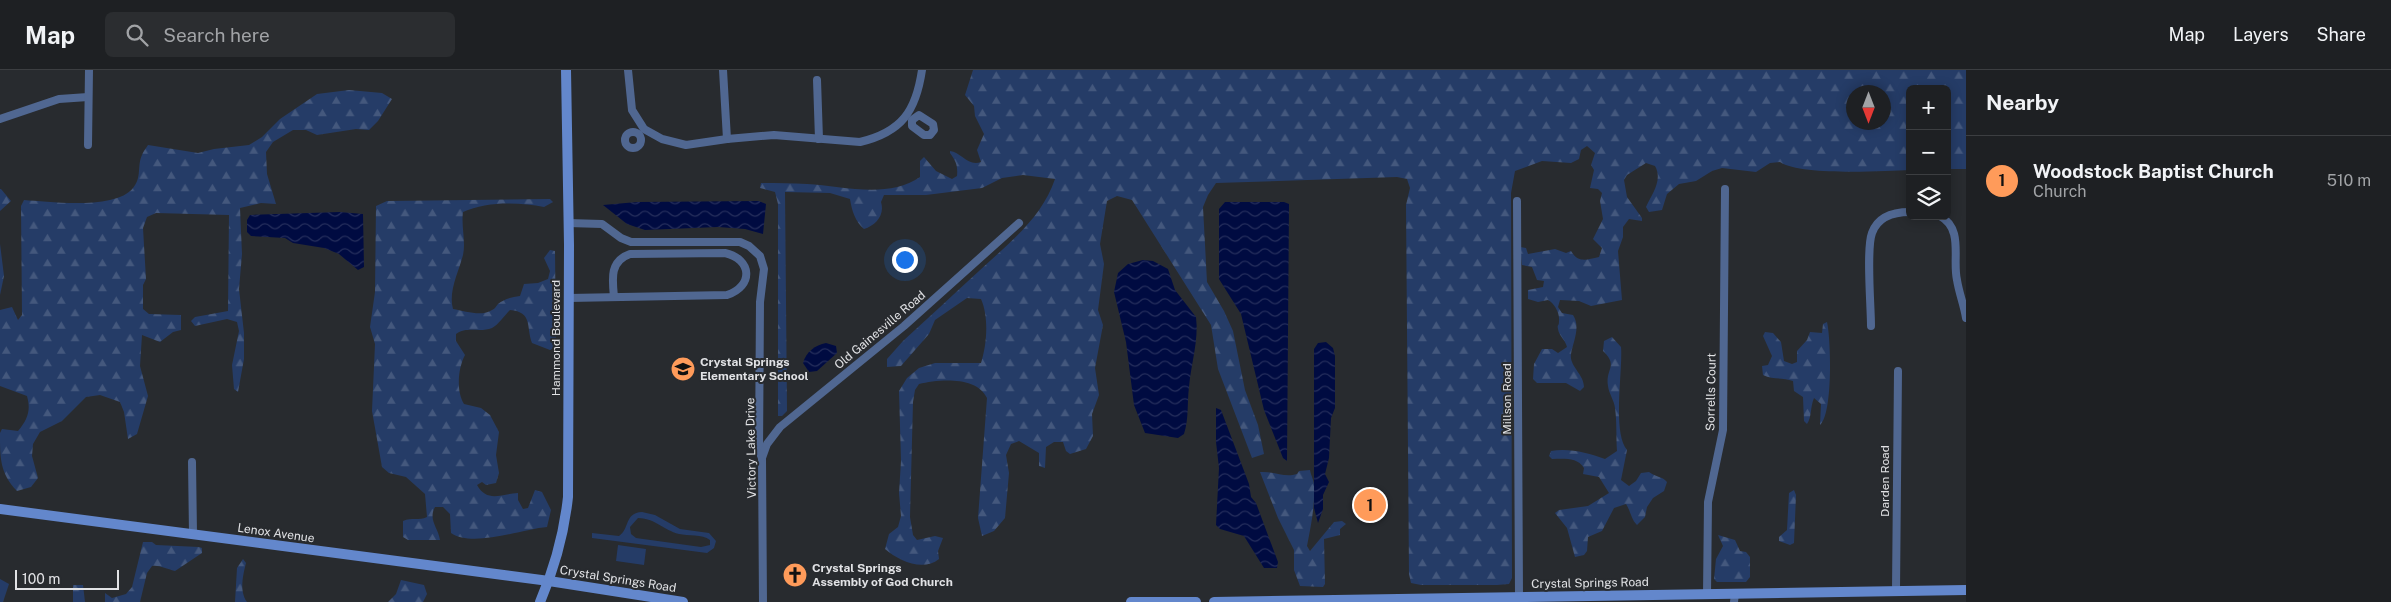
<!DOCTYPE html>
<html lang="en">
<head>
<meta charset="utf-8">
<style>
  body { margin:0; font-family:"Public Sans",sans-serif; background:#2b2d30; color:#f1f3f6 }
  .controls { position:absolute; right:15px; top:15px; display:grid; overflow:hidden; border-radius:8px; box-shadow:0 2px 12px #0003 }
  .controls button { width:45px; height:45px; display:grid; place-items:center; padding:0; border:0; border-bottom:1px solid #3c3e41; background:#1e2023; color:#f1f3f6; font:25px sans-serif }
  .compass { position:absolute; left:1846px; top:15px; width:45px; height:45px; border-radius:50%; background:#1e2023; box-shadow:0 2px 12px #0003; rotate:180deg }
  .scale { position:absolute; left:15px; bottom:12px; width:104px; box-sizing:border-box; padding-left:5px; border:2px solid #e1e2e5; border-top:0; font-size:14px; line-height:18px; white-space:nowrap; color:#e1e2e5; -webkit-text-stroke:4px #282b2f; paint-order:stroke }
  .you { position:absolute; left:904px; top:189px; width:18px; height:18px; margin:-12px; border:4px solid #fff; border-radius:50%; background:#1a73e8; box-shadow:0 0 0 8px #1a73e833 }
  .badge { display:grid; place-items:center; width:32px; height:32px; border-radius:50%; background:#ff9b5a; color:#111; font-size:16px; font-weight:700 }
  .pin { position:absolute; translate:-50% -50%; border:2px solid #fff; box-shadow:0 1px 5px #0006 }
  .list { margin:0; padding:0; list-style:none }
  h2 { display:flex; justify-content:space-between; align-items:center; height:65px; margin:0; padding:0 20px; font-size:21px }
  h2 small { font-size:16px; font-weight:400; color:#a1a3a6 }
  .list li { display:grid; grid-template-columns:32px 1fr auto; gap:15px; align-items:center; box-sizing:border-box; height:90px; padding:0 20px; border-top:1px solid #3c3e41 }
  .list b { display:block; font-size:19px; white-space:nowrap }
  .list p { margin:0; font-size:16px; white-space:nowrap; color:#a1a3a6 }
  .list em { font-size:16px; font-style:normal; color:#a1a3a6 }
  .icon { flex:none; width:28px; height:28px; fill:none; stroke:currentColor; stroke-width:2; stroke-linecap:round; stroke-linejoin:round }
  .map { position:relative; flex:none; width:1966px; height:532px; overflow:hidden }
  header { display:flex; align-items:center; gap:30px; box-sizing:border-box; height:70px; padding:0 25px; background:#1e2023; border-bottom:1px solid #3c3e41 }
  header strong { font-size:24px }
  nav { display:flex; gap:28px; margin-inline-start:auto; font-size:18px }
  .search { width:350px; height:45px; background:#2b2d30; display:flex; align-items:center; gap:12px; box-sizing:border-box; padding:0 18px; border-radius:8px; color:#a1a3a6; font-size:19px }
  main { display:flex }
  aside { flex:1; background:#1e2023 }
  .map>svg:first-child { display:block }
  .forest { fill:url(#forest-firs); fill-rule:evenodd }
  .pitch { fill:#253c67; fill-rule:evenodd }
  .water { fill:url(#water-waves) }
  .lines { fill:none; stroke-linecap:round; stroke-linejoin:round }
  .street { stroke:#506791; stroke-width:8 }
  .secondary { stroke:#6387cc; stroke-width:10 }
  .labels { text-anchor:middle; stroke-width:4; stroke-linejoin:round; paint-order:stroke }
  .street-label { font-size:12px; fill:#e1e2e5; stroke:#282b2f }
  .poi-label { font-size:12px; font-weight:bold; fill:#e1e2e5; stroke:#282b2f; text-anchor:start }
</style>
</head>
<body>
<header>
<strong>Map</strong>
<div class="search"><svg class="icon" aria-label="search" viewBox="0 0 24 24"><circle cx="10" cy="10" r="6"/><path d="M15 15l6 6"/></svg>Search here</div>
<nav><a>Map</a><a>Layers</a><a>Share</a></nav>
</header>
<main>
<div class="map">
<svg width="1966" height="532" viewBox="0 0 1966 532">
  <defs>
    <pattern id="forest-firs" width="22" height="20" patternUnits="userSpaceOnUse" patternTransform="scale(1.25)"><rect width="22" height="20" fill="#253c67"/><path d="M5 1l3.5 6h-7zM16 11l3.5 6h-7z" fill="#44587d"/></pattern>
    <pattern id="water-waves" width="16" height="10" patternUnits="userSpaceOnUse" patternTransform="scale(1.25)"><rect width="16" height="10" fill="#000b41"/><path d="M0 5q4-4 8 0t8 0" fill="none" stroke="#252e5c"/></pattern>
  </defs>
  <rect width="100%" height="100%" fill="#282b2f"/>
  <g class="forest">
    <path d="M973 0H1966V99H1947V19H1910V100C1882 101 1801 106 1780 92L1770 93 1756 102 1722 98 1712 101 1696 111 1679 114 1667 124 1662 140 1649 142 1646 137C1652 124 1663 110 1655 96L1646 93 1627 105 1624 110 1627 127 1642 148V151L1629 149 1623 157V167L1618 181 1622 230 1591 236 1579 231 1560 230 1558 237 1562 243 1573 245C1581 257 1573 272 1571 284 1569 296 1584 304 1584 317L1580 321 1566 313H1537L1533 309 1534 294 1542 279H1552L1558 283 1567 277C1565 269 1559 266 1558 259 1557 254 1559 257 1559 251 1560 243 1554 233 1548 230L1538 232 1528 229V220L1543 217 1544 211 1537 210 1532 197 1522 195 1520 177 1526 178 1528 184 1555 179 1566 183 1571 181C1578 193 1586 190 1599 187L1602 178 1593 169 1603 149 1600 131 1602 123 1598 119 1590 118 1594 100 1591 95 1595 83 1587 76 1581 80 1579 89 1571 93 1542 91 1515 101 1511 123 1512 508 1509 514 1497 515H1421L1411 513 1409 504 1406 135 1410 118 1407 109 1397 107 1216 113 1208 125 1203 137 1207 212 1224 241 1233 261 1245 320 1258 355 1264 384 1252 388 1218 299 1211 255 1132 130 1117 126 1107 131 1100 174 1104 194 1098 240 1103 255 1095 298 1099 325 1092 344 1093 366 1086 379 1070 384 1066 381 1063 372H1054L1046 377 1045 398 1039 396V383L1019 371 1011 374 1006 385 1009 403 1005 448 994 461 982 466 978 448 987 328C977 306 939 309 919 314L915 320 913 332 910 447 913 465 917 470 935 466 943 468 938 481 939 489C923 502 899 491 885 479L889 464 898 457 901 446 899 423 901 391 899 321 907 308 919 298 935 293H981C987 274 989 247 981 229L967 228 935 250 929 264 901 296 887 297V289L903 271C928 248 953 225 979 201 1008 174 1042 148 1055 109L1023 105 1002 108 982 118 926 125H884L881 132C885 145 876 155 864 159 855 151 852 141 850 129L830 123 785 122 787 341 782 346H778V134L775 122 760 118 761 113C776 113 792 113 807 114 842 116 889 129 920 107V91L924 87 936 101 952 109 957 106C958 96 956 91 950 83V81C961 82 968 97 981 92L977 80 984 64 975 46 974 36 965 25ZM1854 22H1884V52H1854Z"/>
    <path d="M349 20 382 23 392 29 378 51 369 60 356 59 317 65 306 60H293L273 72 266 82 267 104 276 134 261 133 240 138 242 184 239 219 244 263V289L238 322 234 319 232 295 239 261 237 252 227 249 195 256 191 251 195 247 228 241 229 145 156 143 147 147 143 158 146 209 143 215V239L149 244 181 245V260L173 262 160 272 142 265 140 296 148 326 137 364 128 369 124 342 120 332 100 325 86 327 62 351 40 362 33 374 32 386 38 408 31 417 17 421C0 403 0 389 0 363L2 359 18 361C28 349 31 340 27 326L0 316V240L12 237 18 250 22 245 21 136 24 130C50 132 116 140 133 118 142 108 137 95 142 85 143 82 146 78 148 75L198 83 214 79 249 75 262 67 280 49 317 24Z"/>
    <path d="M1 119 11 131 0 141V119Z"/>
    <path d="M550 129 553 132 544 137C520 132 486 131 463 142 461 156 466 172 463 185 459 201 448 222 453 239 465 241 482 247 492 240 495 239 496 236 498 234 504 229 512 227 520 226L524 214 538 213 548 209 550 201 544 188 550 180 555 181 556 277 550 280 532 273C526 257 533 242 510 240 505 245 498 255 492 258 480 263 467 256 456 264V271L465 285C458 298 456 321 464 334L481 338 490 345 499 362 496 385 499 403 496 413 486 415 482 412 477 415C487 433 501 424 518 423V430L523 439 528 438 535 420 542 422 551 440 547 457C522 459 473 478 451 463L450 444 443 437H435C428 450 438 457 440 470H408L403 467V451C412 447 419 451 427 447L425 424 406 407 389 403 382 397 372 341 375 274 370 257 375 222 376 136 387 131Z"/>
    <path d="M0 174 4 206 0 225Z"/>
    <path d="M1827 252C1831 269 1833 344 1820 355L1821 334 1814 328C1810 337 1812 347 1807 354L1804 351 1803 327 1794 321 1793 311C1783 307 1773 310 1763 305L1762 296 1768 295 1772 286 1763 266 1765 262 1773 263 1781 272 1784 291 1792 294 1797 292V281L1807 270 1810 262 1822 263 1823 254Z"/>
    <path d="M1612 267 1621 277C1623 300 1612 363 1627 380L1621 410 1629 416 1636 411 1641 403 1649 402C1655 407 1662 406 1667 412L1664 421 1653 428 1647 437 1645 447 1637 455C1631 449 1631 442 1626 434L1614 438 1602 461 1588 467 1587 481 1584 485 1575 487 1567 458 1555 443 1559 440 1588 436 1609 423 1599 407 1583 404 1584 398C1577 387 1564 389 1552 389L1549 386 1551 381C1570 378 1588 383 1605 389L1617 381C1616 367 1617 352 1615 338 1614 330 1609 324 1608 316 1605 299 1619 296 1603 281L1604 271Z"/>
    <path d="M1310 400C1311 406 1314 410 1314 415 1315 437 1311 455 1307 476L1310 481 1334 452 1342 451 1346 454 1340 459V465L1324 469 1325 514 1323 517 1300 516 1294 500V480L1278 448 1260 402C1274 401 1284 408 1297 404L1299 401Z"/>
    <path d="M1794 420 1796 425 1794 473 1790 475 1779 471V467L1787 460 1789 423Z"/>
    <path d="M1718 465 1735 470 1740 481 1746 482 1750 487V507L1746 512H1717L1714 509 1716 489 1723 476Z"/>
    <path d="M143 472H152L156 475 199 477 202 478V483L175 501C166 499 160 495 152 496L147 503 140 532H105V523L112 528 126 524 132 517Z"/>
    <path d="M243 489 246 493C243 505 239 521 247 532H235L237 498Z"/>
    <path d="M0 509 9 514 3 532H0Z"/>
    <path d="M401 510 424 515 427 524 423 532H388L396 524Z"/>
    <path d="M73 515H83L85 532H73Z"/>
  </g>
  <g class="pitch">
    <path d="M642 442 655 445 680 459 709 463 716 471 714 478 707 483 592 468V463L619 466C630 459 624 443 642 442ZM638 448C657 449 663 460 679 464 688 466 702 464 710 470V475L701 477 636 468 631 464 630 457Z"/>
    <path d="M618 475 646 479 644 495 616 491Z"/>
  </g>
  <g class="water">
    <path d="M759 131 766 134 763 164 745 159 718 157 645 160 627 154 603 135 637 132Z"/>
    <path d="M1225 132H1284L1289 134 1287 391 1283 388 1264 340 1241 244 1219 209V139Z"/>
    <path d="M340 142 363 144 364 197 358 200 339 184 324 178 293 173 285 168 251 166 247 162V150L250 145Z"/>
    <path d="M1143 190 1153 191 1168 199 1175 220 1196 247C1199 270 1191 294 1189 317 1187 333 1189 349 1184 364L1178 368 1145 363 1134 335 1126 272 1114 222 1118 203 1128 194Z"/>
    <path d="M1326 272 1333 278 1335 286V338L1331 348 1329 388 1325 404 1329 412 1323 425V439L1318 453 1314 438V279L1318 273Z"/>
    <path d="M826 273 836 276 837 283 817 301 809 302 803 293C806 282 815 275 826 273Z"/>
    <path d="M1216 338 1221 340 1249 414 1251 427 1256 433 1278 492 1277 498H1264L1244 466 1220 459 1216 455 1219 398 1216 372Z"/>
  </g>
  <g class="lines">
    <g class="street">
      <path d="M628 0 632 40 644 59 662 69 686 75 727 69 774 65 860 72C902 62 916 41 922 0"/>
      <path d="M723 0 727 69"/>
      <path d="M817 10 819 69"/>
      <path d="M919 45 933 54 934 60 930 65H924L912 56V50Z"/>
      <path d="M0 49 59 29 88 27"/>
      <circle cx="633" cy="70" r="8"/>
      <path d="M88 75 89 0"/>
      <path d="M1517 131 1519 527"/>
      <path d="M1940 146C1964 159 1952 189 1957 210 1959 223 1964 235 1966 248"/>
      <path d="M568 153 602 154 621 168 631 172H740L749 176 760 186 764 199 760 232 759 381 762 388 763 532"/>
      <path d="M569 228 727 225C754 216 752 189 725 183L630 184C610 191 612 208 614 227"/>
      <path d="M1871 256C1871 236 1866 179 1872 163 1878 146 1894 142 1910 142"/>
      <path d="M762 388 767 374 780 357 904 256 1019 153"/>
      <path d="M192 392 193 464"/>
      <path d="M1896 521 1898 301"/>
      <path d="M1707 524 1708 432 1723 360 1725 119"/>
      <path d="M1734 532 1735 524"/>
    </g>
    <g class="secondary">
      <path d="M0 439 549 511 683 532"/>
      <path d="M540 532C555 497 564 464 568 427L569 175 566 0"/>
      <path d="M1131 532H1196"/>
      <path d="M1214 532 1966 520"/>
    </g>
  </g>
  <defs>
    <symbol id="school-disc" viewBox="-11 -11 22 22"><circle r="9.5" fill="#ff9b5a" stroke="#282b2f"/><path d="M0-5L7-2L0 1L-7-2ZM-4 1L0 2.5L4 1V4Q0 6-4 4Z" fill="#111"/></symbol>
    <symbol id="church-disc" viewBox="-11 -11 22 22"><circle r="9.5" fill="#ff9b5a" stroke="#282b2f"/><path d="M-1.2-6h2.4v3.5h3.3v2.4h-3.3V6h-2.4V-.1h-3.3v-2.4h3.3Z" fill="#111"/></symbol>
  </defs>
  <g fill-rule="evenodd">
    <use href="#school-disc" x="669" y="285" width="28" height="28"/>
    <use href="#church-disc" x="781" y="491" width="28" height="28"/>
  </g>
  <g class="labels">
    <g class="street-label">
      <text transform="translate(880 260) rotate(-40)" y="4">Old Gainesville Road</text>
      <text transform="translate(556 268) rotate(-90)" y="4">Hammond Boulevard</text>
      <text transform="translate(1711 322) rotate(-89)" y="4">Sorrells Court</text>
      <text transform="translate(1507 329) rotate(-90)" y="4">Millson Road</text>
      <text transform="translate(751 378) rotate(-91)" y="4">Victory Lake Drive</text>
      <text transform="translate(1885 411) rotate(-90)" y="4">Darden Road</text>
      <text transform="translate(276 463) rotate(8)" y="4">Lenox Avenue</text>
      <text transform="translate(618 509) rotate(9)" y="4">Crystal Springs Road</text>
      <text transform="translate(1590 513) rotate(-1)" y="4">Crystal Springs Road</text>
    </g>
    <g class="poi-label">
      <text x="700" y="296">Crystal Springs<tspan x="700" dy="14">Elementary School</tspan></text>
      <text x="812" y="502">Crystal Springs<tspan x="812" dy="14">Assembly of God Church</tspan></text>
    </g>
  </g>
</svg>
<div class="controls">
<button>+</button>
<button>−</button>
<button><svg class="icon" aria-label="layers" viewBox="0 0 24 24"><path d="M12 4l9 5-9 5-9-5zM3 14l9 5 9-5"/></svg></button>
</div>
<svg class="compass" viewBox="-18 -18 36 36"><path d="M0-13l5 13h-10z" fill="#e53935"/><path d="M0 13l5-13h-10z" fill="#a1a3a6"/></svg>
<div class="scale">100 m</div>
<div class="you"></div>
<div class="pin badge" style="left:1370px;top:435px">1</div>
</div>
<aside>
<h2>Nearby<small></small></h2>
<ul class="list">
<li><span class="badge">1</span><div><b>Woodstock Baptist Church</b><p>Church</p></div><em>510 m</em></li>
</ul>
</aside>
</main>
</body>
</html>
